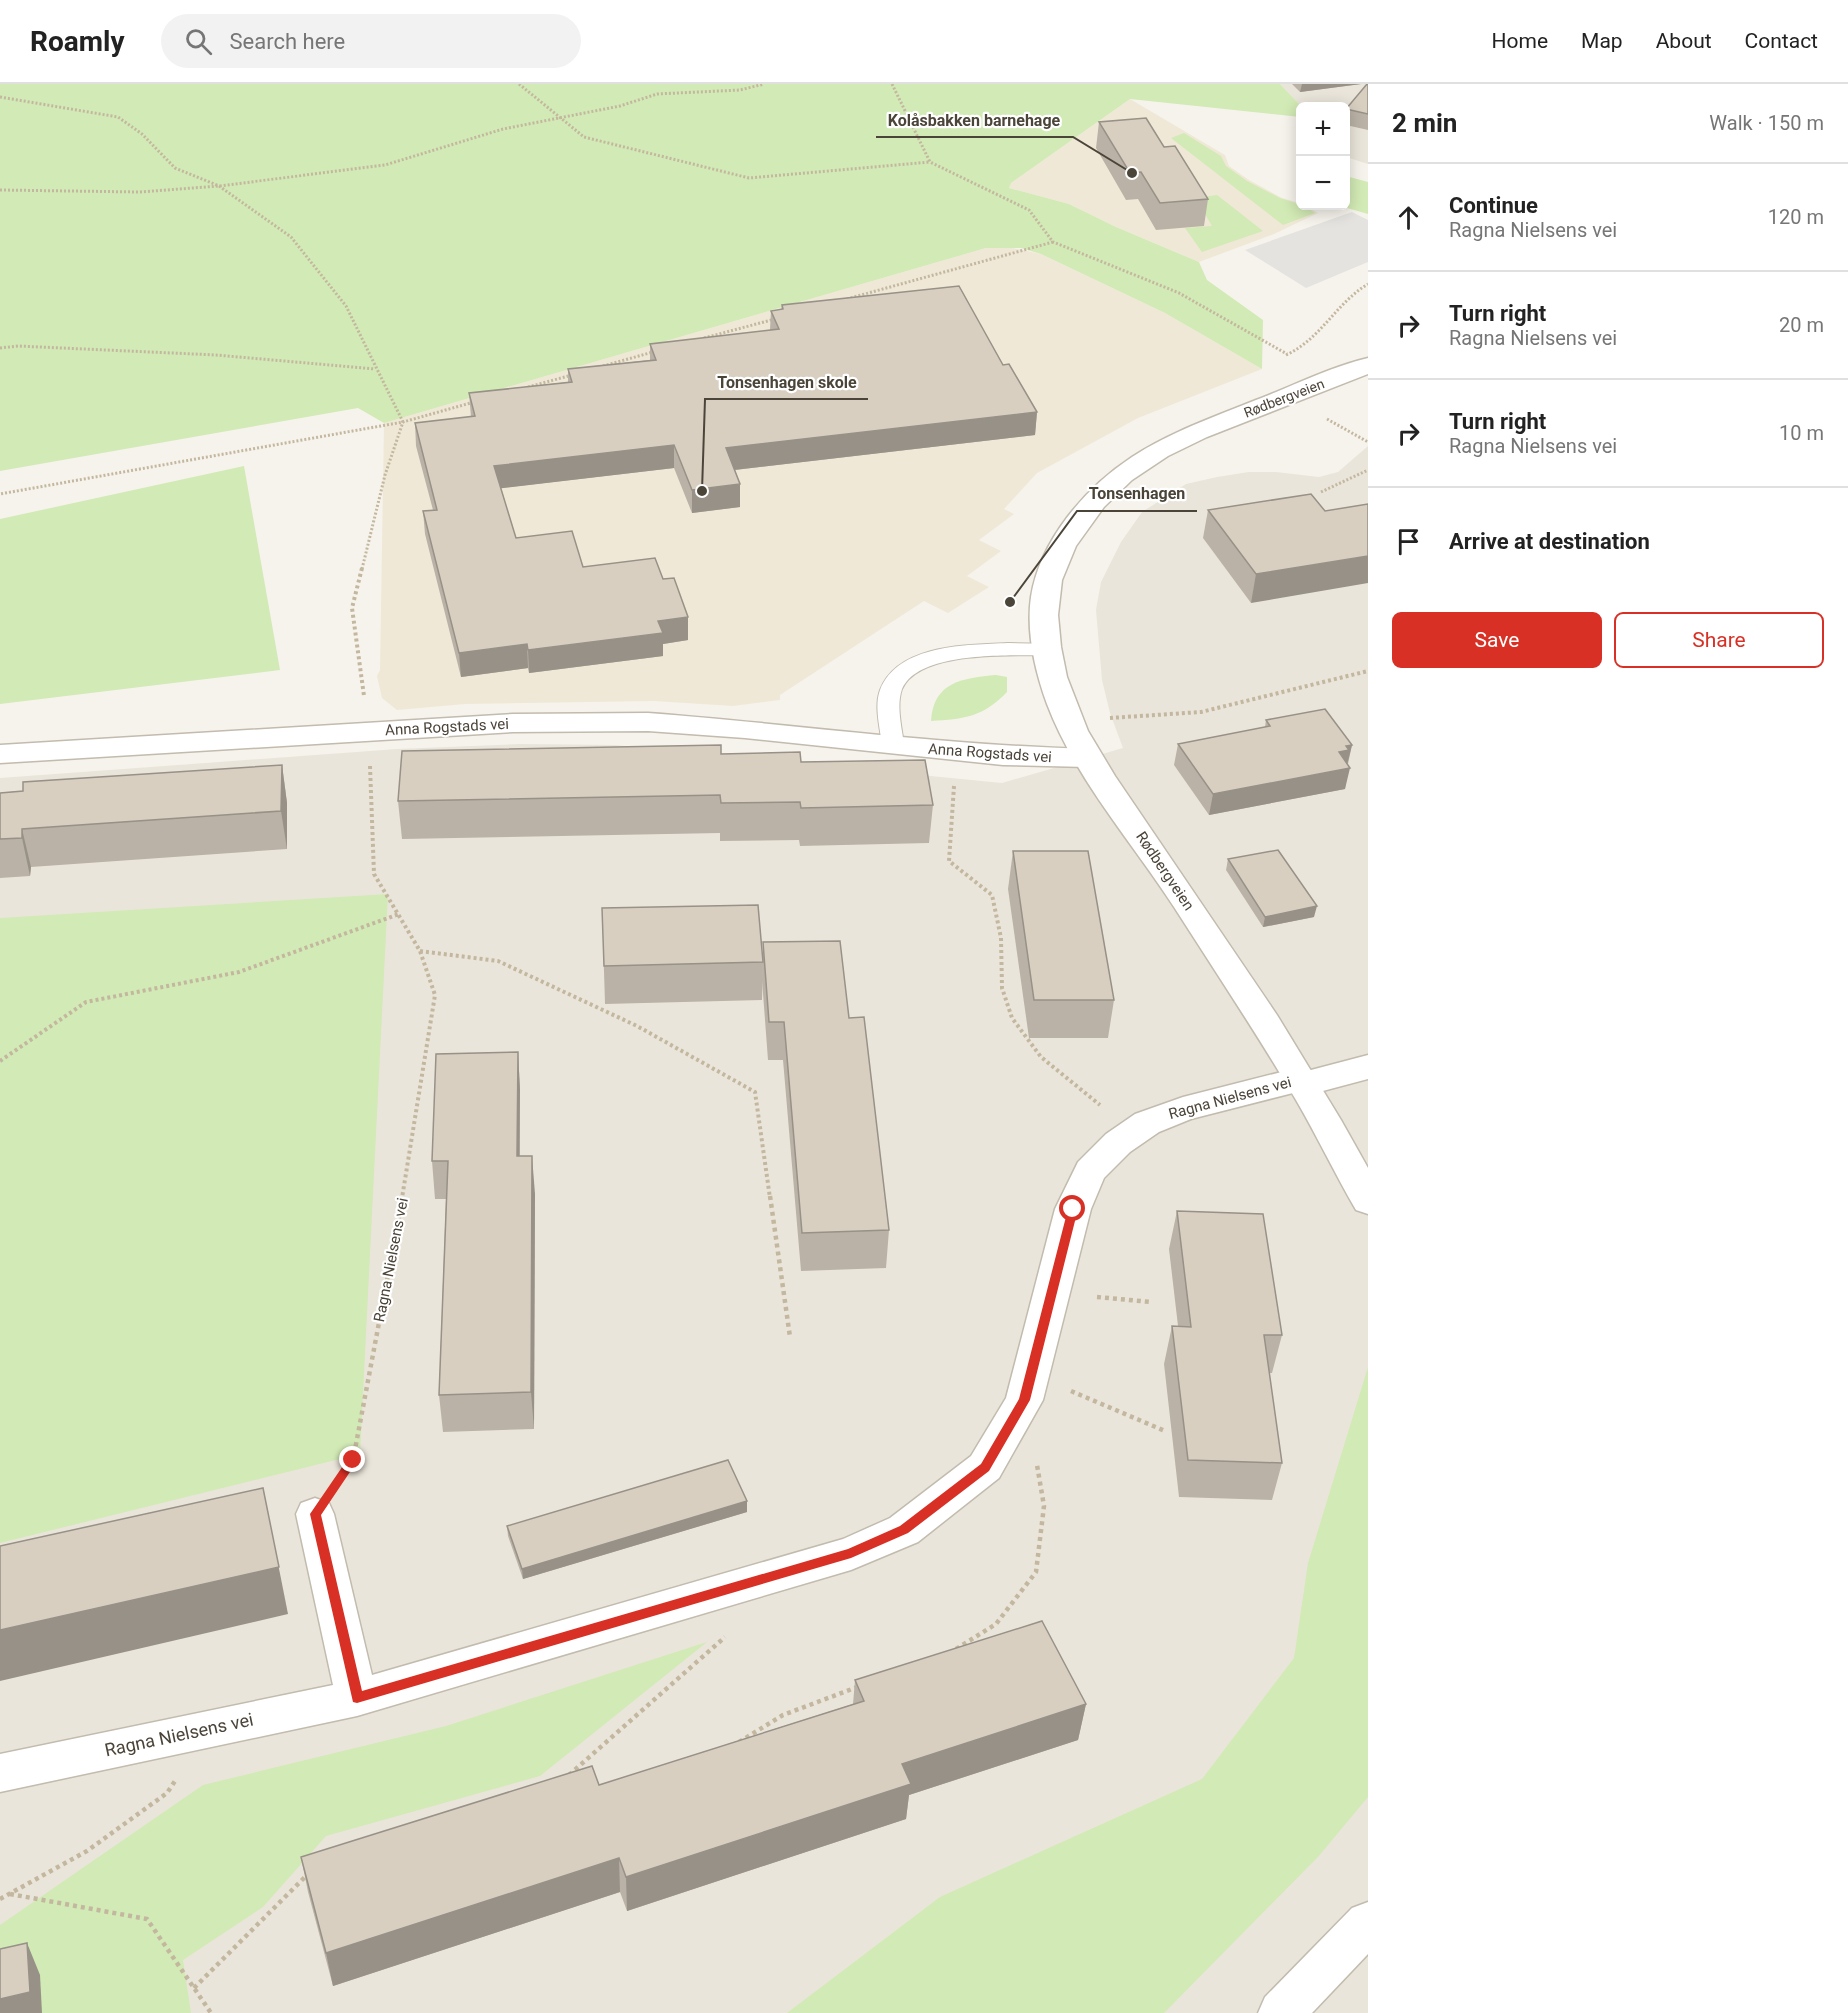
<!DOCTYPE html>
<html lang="en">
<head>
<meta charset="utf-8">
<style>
  body { margin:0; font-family:Roboto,sans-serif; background:#f2f2f2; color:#222 }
  .controls { position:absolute; right:18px; top:18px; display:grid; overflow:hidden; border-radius:9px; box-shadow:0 3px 15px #0003 }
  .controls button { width:54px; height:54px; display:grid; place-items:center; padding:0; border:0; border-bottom:2px solid #e0e0e0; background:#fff; color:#222; font:30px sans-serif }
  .stop { position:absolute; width:18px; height:18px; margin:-14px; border:4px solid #d93025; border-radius:50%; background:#fff }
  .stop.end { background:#d93025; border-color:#fff; box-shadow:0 2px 6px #0008 }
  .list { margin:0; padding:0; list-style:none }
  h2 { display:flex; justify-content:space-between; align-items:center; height:78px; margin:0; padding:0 24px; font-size:26px }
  h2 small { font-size:20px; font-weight:400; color:#767676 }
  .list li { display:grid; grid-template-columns:39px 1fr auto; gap:18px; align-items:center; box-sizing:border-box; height:108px; padding:0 24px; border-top:2px solid #e0e0e0 }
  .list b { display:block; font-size:22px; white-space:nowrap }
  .list p { margin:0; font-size:20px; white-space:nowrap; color:#767676 }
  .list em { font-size:20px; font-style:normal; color:#767676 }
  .actions { display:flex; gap:12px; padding:18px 24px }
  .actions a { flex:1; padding:14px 0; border:2px solid #d93025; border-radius:9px; text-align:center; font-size:21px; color:#d93025 }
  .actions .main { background:#d93025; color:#fff }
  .icon { flex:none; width:33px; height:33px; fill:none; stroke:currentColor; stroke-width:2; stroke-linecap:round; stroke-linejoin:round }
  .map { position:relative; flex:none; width:1368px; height:1929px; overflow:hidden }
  header { display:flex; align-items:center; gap:36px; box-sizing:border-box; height:84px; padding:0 30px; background:#fff; border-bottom:2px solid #e0e0e0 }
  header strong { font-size:28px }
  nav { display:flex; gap:33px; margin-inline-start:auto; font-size:21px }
  .search { width:420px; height:54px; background:#f2f2f2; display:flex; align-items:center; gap:15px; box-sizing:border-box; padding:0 21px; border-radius:33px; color:#767676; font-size:22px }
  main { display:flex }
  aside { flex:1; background:#fff }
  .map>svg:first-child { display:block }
  .residential { fill:#eae5da }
  .education { fill:#efe8d6 }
  .green { fill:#d2eab5 }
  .parking { fill:#e5e3e0 }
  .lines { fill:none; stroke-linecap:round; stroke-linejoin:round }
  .service-casing { stroke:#c2bbae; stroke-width:2 }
  .minor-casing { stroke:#c2bbae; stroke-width:3 }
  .tertiary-casing { stroke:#c2bbae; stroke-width:3 }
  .path-far2 { stroke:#c4b79f; stroke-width:3; stroke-dasharray:2 2; stroke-linecap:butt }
  .path-far1 { stroke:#c4b79f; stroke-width:4; stroke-dasharray:3 3; stroke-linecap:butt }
  .path { stroke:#c4b79f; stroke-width:4.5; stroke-dasharray:4 4; stroke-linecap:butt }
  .service { fill:#fff; fill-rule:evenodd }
  .minor { fill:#fff; fill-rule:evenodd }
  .tertiary { fill:#fff; fill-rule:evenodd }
  .wall { fill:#bab2a6 }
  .shaded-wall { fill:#979187 }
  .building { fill:#d8cfc1; stroke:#979187; stroke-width:1.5 }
  .route { fill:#d93025 }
  .labels { text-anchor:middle; stroke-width:4.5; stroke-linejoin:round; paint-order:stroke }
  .far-street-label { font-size:14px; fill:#4b4439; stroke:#fff }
  .street-label { font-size:15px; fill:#4b4439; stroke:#fff }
  .near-street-label { font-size:18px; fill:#4b4439; stroke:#fff }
  .leader { fill:none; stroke:#4b4439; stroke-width:2 }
  .callout-dot { fill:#4b4439; stroke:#fff; stroke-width:2 }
  .callout-label { font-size:16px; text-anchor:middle; font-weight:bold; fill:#4b4439; stroke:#fff; stroke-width:4.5; stroke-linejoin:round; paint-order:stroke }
</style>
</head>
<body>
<header>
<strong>Roamly</strong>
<div class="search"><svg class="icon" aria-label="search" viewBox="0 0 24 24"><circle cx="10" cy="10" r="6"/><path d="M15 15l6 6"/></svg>Search here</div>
<nav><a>Home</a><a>Map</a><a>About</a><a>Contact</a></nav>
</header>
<main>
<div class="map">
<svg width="1368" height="1929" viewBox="0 0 1368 1929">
  <rect width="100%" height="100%" fill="#f6f3ec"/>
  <g class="residential">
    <path d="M1280 0H1368V80L1346 73V22H1301Z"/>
    <path d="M1368 362V1929H0V694L397 665 520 660 615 661 1002 699 1123 664 1110 629 1102 596 1096 526 1101 498 1121 458 1142 428 1186 400 1217 393 1249 388H1276L1319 393 1338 388Z"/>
  </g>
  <g class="education">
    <path d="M1130 15 1225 71 1229 82 1249 96 1282 114 1300 119V122H1307L1318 129 1274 150 1199 178 1116 143 1069 120 1009 104 1011 99Z"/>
    <path d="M1007 163 1041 170 1165 229 1262 285 1138 334 1037 389 1004 425 1014 430 979 456 1001 467 967 492 989 503 948 529 924 517 780 611V616L733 622 654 617 465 620 397 626 382 614 377 592 380 586 384 339 986 164Z"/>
  </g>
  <g class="green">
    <path d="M0 0H1280L1301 22 1300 33 1130 15 1011 99 1009 104 1069 120 1116 143 1199 178 1207 196 1263 236 1262 285 1165 229 1041 170 1021 164H986L384 339 358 324 0 387Z"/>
    <path d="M1184 49 1221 72 1226 82 1247 97 1280 114 1305 122 1315 129 1283 141 1171 54Z"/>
    <path d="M1346 92 1368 98V130L1340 122H1346Z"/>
    <path d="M1217 111 1263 147 1202 168 1185 144 1212 142 1196 114Z"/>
    <path d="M244 382 280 586 0 620V435Z"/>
    <path d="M996 591 1007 593V608C983 633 964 635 931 637 933 598 963 594 996 591Z"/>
    <path d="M388 810 360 1370 0 1459V834Z"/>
    <path d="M1368 1283V1713L1318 1773 1164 1929H787L940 1813 1202 1695 1294 1574 1308 1479Z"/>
    <path d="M707 1558 540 1692 326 1752 263 1823 183 1876 191 1929H0V1841L203 1701 446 1642Z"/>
  </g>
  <path class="parking" d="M1352 128 1368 136V178L1306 204 1245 166Z"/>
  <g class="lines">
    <defs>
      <path id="service" d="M1008 559 1055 560 1058 565 1055 570 1047 571C1012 572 919 566 902 605 896 622 902 644 904 661L901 666 893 668 885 666 882 661C880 644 874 622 880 606 898 560 967 561 1008 559Z"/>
      <g id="minor">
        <path d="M648 629C794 640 940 661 1087 665L1097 667 1102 674 1097 681 1087 683 1003 681 745 654 648 647 513 648 0 679V661L513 630Z"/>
        <path d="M1368 971V995L1304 1012 1293 1009 1191 1035 1159 1048 1130 1068 1104 1094 1091 1125 1043 1316 999 1394 918 1458 851 1486 357 1632 0 1708V1670L333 1601 296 1430 301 1419 315 1414 329 1419 334 1430 372 1591 843 1455 890 1434 971 1372 1006 1314 1055 1125 1078 1078 1106 1050 1135 1030 1183 1013 1301 983 1311 986Z"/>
      </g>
      <g id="tertiary">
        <path d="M1368 274V290L1207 353 1168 372 1132 396 1104 423 1076 462 1062 496 1058 531 1061 563 1067 593 1088 647 1115 692 1277 931 1341 1036 1368 1084V1130L1356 1126C1335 1090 1317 1052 1296 1016 1257 950 1215 887 1174 823 1131 757 1075 694 1047 620 1035 587 1026 548 1031 513 1040 456 1085 404 1132 373 1170 348 1214 333 1256 316 1293 302 1330 283 1368 274Z"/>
        <path d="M1368 1818V1870L1312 1929H1258L1265 1913 1352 1824Z"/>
      </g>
    </defs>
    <use href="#service" class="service-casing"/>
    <use href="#minor" class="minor-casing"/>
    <use href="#tertiary" class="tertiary-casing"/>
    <g class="path-far2">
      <path d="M519 0 584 53 749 94 930 78"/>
      <path d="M892 0 930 78 1029 126 1053 158 1179 209 1287 270"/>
      <path d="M0 13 118 33 142 50 175 84 219 102 291 153 346 222 403 338 0 410"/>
      <path d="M0 106 140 108 219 102 385 81 503 45 620 22 657 10 740 6 764 0"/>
      <path d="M843 216 1053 158"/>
      <path d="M704 254 775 235"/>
      <path d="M0 264 18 262 216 271 375 285"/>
      <path d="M1286 271C1321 255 1336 219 1368 200"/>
      <path d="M603 282 653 268"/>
      <path d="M528 303 572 291"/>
      <path d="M1327 335 1368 358"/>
      <path d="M1321 408 1368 386"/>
      <path d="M362 485 385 391 403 338 474 318"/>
    </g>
    <g class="path-far1">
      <path d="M362 484 352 524 364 612"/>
      <path d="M1110 634 1201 628 1368 587"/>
      <path d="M370 682 374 790 420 867 435 911 402 1114"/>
      <path d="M954 702 949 777 992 811 1001 854 1002 904 1012 934 1041 973 1100 1021"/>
      <path d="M420 867 498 877 637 942 755 1008 770 1114"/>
      <path d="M0 977 86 918 239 888 399 830"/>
    </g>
    <g class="path">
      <path d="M770 1112 790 1253"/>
      <path d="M1097 1213 1151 1218"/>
      <path d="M1071 1307 1165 1347"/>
      <path d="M338 1397 353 1376 403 1112"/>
      <path d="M956 1565 996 1540 1036 1488 1044 1422 1037 1381"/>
      <path d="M739 1658 783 1631 860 1602"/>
      <path d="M569 1691 725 1553"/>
      <path d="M10 1810 147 1835 211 1929"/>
      <path d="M0 1815 87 1767 167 1709 175 1697"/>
      <path d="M194 1904 309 1789"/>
    </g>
    <use href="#service" class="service"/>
    <use href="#minor" class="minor"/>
    <use href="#tertiary" class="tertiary"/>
  </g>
  <g class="wall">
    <path d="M1292 0H1361L1300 8Z"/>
    <path d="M1368 0V46L1346 41V25Z"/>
    <path d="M1099 38 1164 63 1208 115 1204 142 1156 146 1138 115 1126 116 1096 64Z"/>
    <path d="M782 221 1003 281 1037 328 1035 351 735 386 740 400V423L692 429 674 384 501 404 516 454 583 483 663 495 688 533V556L663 560V572L529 589 528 584 461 593 425 450 423 427 433 426 416 362 415 339 471 333 469 309 568 298V285L650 276V260L770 246 771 227 781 226Z"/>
    <path d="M1311 410 1251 519 1203 454 1208 426Z"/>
    <path d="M1266 636 1352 661 1348 680 1345 705 1209 731 1174 681 1178 660 1265 643Z"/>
    <path d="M721 670 801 678 933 721 929 759 800 762 799 756 720 757V749L402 755 398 717Z"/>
    <path d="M282 681 287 719V765L31 783 30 792 0 794V709Z"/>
    <path d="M1013 767 1114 916 1108 954H1029L1008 805Z"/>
    <path d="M1228 775 1314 833 1263 843 1226 786Z"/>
    <path d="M602 824 763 878 762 916 605 920Z"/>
    <path d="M763 858 849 934 889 1146 886 1184 801 1187 783 976H768L762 896Z"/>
    <path d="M518 968 520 1006V1072L535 1110 534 1345 443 1348 439 1311 446 1115H435L432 1077Z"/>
    <path d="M1177 1127 1282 1251 1272 1289H1269L1282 1379 1272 1416 1179 1413 1164 1280 1172 1242H1178L1169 1165Z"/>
    <path d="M747 1428 523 1495 508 1452 507 1442Z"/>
    <path d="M855 1596 1086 1620 1078 1656 909 1711 906 1735 627 1827 620 1808 333 1902 308 1808 301 1773 599 1701 853 1620Z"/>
  </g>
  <g class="shaded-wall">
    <path d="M1302 0H1361L1300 8Z"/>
    <path d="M1037 328 1035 351 725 387 726 364Z"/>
    <path d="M674 361V384L495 405 494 382Z"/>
    <path d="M740 400V423L692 429V406Z"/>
    <path d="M1368 472V499L1251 519 1256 490Z"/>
    <path d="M688 533V556L663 560V572L529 589 528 566 658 537Z"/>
    <path d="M527 560 528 584 461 593 459 569Z"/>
    <path d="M1352 661 1347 681 1350 684 1345 705 1209 731 1213 710 1339 668 1346 662Z"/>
    <path d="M282 681 287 719V765L281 727Z"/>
    <path d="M22 745 31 783 30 792 22 754Z"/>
    <path d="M1317 822 1314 833 1263 843 1265 833Z"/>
    <path d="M518 968 520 1006 519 1110 517 1072Z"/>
    <path d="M532 1072 535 1110 534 1345 531 1308Z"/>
    <path d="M263 1404 288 1530 0 1597V1546Z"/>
    <path d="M747 1417V1428L523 1495 522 1485Z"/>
    <path d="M1086 1620 1078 1656 909 1711 906 1735 627 1827 626 1793 902 1680Z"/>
    <path d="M619 1774 620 1808 333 1902 326 1869Z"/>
    <path d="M27 1859 40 1891 42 1929H0V1915Z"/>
  </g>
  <g class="building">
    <path d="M1367 0H1368V30L1346 25Z"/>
    <path d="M1146 34 1164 63 1175 62 1208 115 1160 119 1141 88 1130 89 1099 38Z"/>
    <path d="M959 202 1003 281 1009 280 1037 328 726 364 740 400 692 406 674 361 494 382 516 454 572 447 583 483 655 474 663 495 674 494 688 533 658 537 663 549 528 566 527 560 459 569 423 427 437 426 415 339 475 332 469 309 572 298 568 285 656 276 650 260 779 245 771 227 783 225 782 221Z"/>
    <path d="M1311 410 1325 427 1368 420V472L1256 490 1208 426Z"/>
    <path d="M1325 625 1352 661 1346 662 1349 666 1339 668 1350 684 1213 710 1178 660 1270 642 1266 636Z"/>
    <path d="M721 661V670L800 668 801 678 925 676 933 721 801 724 800 718 721 719 720 711 398 717 402 667Z"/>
    <path d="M282 681 281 727 22 745V754L0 755V709L23 707V698Z"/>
    <path d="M1278 766 1317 822 1265 833 1228 775Z"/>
    <path d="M1013 767H1088L1114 916H1034Z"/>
    <path d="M758 821 763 878 604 882 602 824Z"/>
    <path d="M840 857 849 934 864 933 889 1146 802 1149 784 938H769L763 858Z"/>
    <path d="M518 968 517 1072H532L531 1308 439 1311 448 1077H432L436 970Z"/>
    <path d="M1177 1127 1263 1130 1282 1251H1264L1282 1379 1188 1376 1172 1242 1191 1243Z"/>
    <path d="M728 1376 747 1417 522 1485 507 1442Z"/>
    <path d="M263 1404 279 1483 0 1546V1462Z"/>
    <path d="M1042 1537 1086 1620 902 1680 911 1700 626 1793 619 1774 326 1869 301 1773 592 1682 599 1701 864 1617 855 1596Z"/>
    <path d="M27 1859 30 1908 0 1915V1865Z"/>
  </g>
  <path class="route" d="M1073 1121 1078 1125 1030 1316 989 1387 908 1449 851 1474 357 1619 353 1618 310 1430 349 1373H357L358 1376 321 1431 362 1607 848 1465 900 1442 981 1380 1019 1315 1068 1125Z"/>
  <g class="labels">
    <g class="far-street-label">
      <text transform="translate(1284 314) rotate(-21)" y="5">Rødbergveien</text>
    </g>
    <g class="street-label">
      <text transform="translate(447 643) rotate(-3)" y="5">Anna Rogstads vei</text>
      <text transform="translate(990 669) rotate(4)" y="5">Anna Rogstads vei</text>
      <text transform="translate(1165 787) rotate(56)" y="5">Rødbergveien</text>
      <text transform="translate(1230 1014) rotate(-15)" y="5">Ragna Nielsens vei</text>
      <text transform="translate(391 1176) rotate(-79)" y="5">Ragna Nielsens vei</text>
    </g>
    <g class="near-street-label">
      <text transform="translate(179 1651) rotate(-12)" y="6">Ragna Nielsens vei</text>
    </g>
  </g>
  <path class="leader" d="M1132 89L1073 53H876M702 407L705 315H868M1010 518L1077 427H1197"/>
  <g class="callout-dot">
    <circle cx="1132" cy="89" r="6"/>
    <circle cx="702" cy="407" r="6"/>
    <circle cx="1010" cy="518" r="6"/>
  </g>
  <g class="callout-label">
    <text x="974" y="42">Kolåsbakken barnehage</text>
    <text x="787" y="304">Tonsenhagen skole</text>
    <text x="1137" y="415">Tonsenhagen</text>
  </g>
</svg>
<div class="controls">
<button>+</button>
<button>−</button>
</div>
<div class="stop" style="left:1073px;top:1125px"></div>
<div class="stop end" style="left:353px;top:1376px"></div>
</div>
<aside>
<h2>2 min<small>Walk · 150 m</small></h2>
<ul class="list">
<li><svg class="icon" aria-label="ahead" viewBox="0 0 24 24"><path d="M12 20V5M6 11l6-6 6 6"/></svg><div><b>Continue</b><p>Ragna Nielsens vei</p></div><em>120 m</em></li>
<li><svg class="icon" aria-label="right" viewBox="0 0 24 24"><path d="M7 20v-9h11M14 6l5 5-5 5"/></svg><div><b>Turn right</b><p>Ragna Nielsens vei</p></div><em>20 m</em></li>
<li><svg class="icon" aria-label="right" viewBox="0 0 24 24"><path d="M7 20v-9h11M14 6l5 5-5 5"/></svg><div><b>Turn right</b><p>Ragna Nielsens vei</p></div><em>10 m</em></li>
<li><svg class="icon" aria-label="arrive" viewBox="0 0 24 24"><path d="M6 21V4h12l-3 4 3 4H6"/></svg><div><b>Arrive at destination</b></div></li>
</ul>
<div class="actions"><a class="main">Save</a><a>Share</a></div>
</aside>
</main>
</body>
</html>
